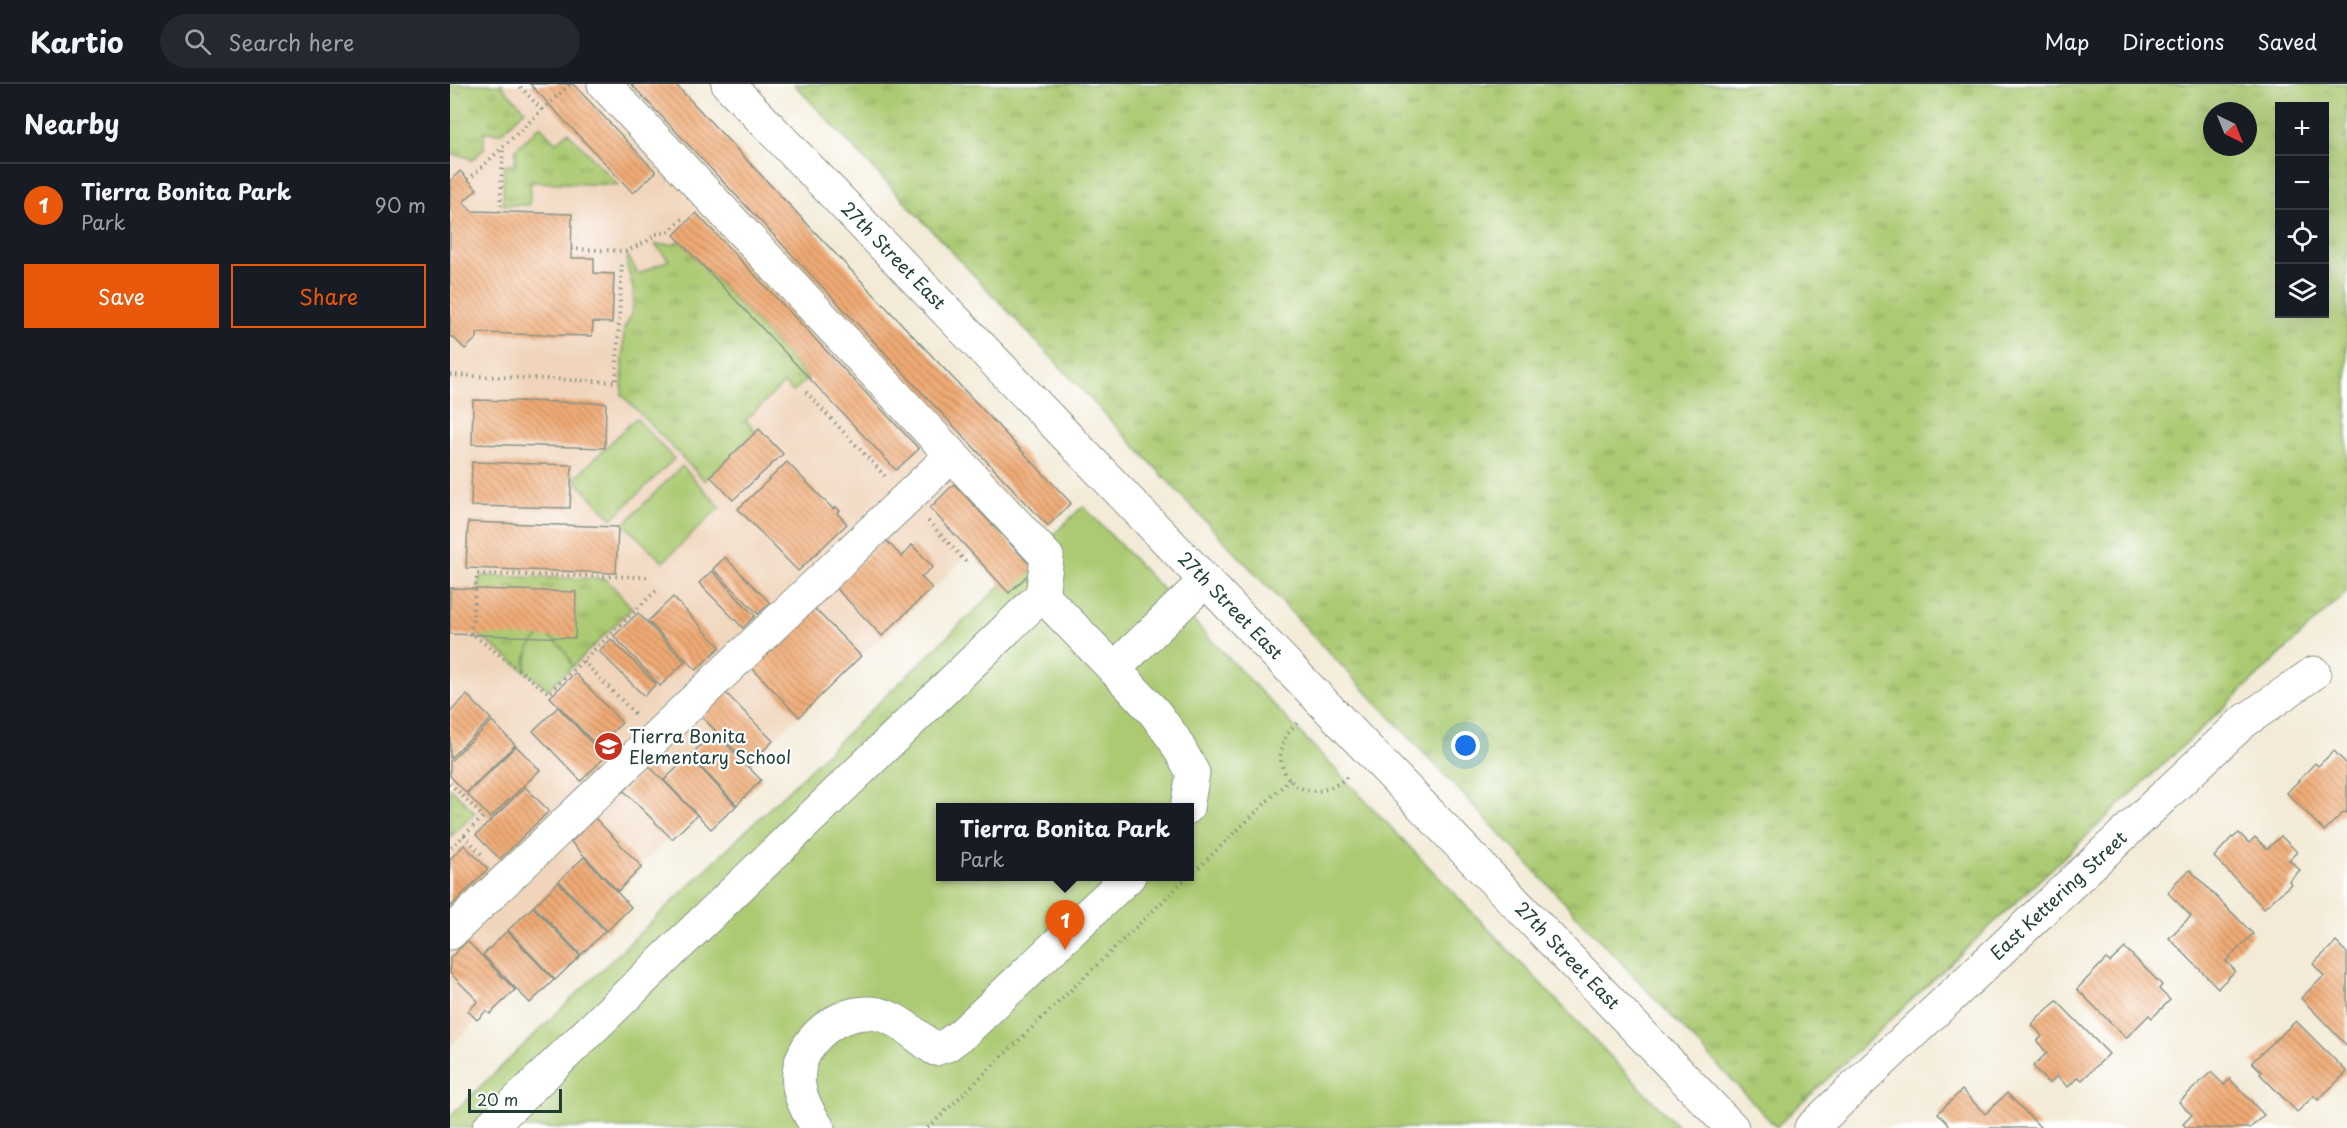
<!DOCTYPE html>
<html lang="en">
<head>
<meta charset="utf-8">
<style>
  body { margin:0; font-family:"Playpen Sans",sans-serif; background:#242831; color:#f1f3f6 }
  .controls { position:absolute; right:18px; top:18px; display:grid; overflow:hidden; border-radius:0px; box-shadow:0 6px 24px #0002 }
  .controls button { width:54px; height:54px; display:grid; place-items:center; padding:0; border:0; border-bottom:2px solid #363941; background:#171b24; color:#f1f3f6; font:30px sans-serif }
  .compass { position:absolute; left:1753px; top:18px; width:54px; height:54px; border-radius:50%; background:#171b24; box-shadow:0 6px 24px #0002; rotate:137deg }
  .scale { position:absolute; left:18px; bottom:15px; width:94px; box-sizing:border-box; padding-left:6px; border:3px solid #1f3d34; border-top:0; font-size:16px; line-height:21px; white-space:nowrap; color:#1f3d34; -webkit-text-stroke:4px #fff; paint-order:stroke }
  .you { position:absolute; left:1016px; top:662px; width:21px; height:21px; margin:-15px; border:4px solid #fff; border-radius:50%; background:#1a73e8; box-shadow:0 0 0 9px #1a73e833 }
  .badge { display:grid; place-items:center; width:39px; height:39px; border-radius:50%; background:#ea580c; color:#fff; font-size:20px; font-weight:700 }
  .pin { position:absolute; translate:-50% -50px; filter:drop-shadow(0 2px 3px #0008) }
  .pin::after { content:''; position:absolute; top:32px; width:21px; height:18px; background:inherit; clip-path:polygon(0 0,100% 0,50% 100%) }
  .popup { position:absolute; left:486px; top:719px; width:258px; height:78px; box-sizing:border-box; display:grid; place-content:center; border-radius:0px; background:#171b24; filter:drop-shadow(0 2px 4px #0005); font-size:20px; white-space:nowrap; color:#9ea1a6 }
  .popup b { font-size:22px; color:#f1f3f6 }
  .popup::after { content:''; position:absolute; left:50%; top:100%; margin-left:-12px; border:12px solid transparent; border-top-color:#171b24 }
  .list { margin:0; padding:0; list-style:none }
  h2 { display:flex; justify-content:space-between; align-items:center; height:78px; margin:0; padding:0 24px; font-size:26px }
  h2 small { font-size:20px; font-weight:400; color:#9ea1a6 }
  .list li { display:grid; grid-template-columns:39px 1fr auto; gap:18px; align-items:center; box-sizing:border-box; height:84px; padding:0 24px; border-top:2px solid #363941 }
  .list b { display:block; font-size:22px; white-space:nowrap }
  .list p { margin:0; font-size:20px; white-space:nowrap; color:#9ea1a6 }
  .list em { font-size:20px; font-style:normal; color:#9ea1a6 }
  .actions { display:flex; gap:12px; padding:18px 24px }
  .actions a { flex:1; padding:14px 0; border:2px solid #ea580c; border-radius:0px; text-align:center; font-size:21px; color:#ea580c }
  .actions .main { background:#ea580c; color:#fff }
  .icon { flex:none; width:33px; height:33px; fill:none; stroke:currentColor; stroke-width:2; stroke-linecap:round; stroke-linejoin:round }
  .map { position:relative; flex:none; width:1897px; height:1044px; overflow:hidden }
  header { display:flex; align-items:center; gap:36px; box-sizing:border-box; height:84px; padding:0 30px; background:#171b24; border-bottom:2px solid #363941 }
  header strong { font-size:28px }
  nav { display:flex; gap:33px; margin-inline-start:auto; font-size:21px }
  .search { width:420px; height:54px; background:#242831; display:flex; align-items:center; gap:15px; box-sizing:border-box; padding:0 21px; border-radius:33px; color:#9ea1a6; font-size:22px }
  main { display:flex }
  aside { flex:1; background:#171b24 }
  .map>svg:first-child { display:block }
  .built { fill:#f0d5bc }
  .grass { fill:url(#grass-tufts); stroke:#658453; stroke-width:1.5; fill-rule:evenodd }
  .park { fill:#abca72; stroke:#658453; stroke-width:1.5; fill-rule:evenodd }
  .building { fill:url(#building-back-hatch) }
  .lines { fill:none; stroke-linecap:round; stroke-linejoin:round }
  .minor-casing { stroke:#899486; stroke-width:35 }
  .path { stroke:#899486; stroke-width:4; stroke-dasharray:1.5 4.5; stroke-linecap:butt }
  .minor { stroke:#fff; stroke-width:33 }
  .labels { text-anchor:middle; stroke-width:4.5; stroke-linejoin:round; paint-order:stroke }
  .street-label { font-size:18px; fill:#1f3d34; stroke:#fff }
  .poi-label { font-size:18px; fill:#1f3d34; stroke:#fff; text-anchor:start }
</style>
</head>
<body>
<header>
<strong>Kartio</strong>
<div class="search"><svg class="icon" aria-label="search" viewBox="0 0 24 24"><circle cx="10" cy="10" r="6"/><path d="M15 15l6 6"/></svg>Search here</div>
<nav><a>Map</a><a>Directions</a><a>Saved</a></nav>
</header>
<main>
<aside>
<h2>Nearby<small></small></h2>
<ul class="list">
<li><span class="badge">1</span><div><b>Tierra Bonita Park</b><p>Park</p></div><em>90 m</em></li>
</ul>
<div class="actions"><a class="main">Save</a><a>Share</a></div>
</aside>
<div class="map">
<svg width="1897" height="1044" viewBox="0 0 1897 1044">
  <defs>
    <pattern id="grass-tufts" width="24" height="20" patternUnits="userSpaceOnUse" patternTransform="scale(1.5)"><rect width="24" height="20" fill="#abca72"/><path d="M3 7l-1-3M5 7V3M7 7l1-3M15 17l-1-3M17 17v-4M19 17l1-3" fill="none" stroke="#8ba55e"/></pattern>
    <pattern id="building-back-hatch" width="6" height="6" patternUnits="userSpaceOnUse" patternTransform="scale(1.5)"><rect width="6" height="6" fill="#f0aa74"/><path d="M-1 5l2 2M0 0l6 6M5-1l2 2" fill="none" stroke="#c28c60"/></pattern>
  </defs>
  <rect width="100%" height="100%" fill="#fff"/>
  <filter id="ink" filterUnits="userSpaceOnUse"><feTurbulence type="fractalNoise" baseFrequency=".0167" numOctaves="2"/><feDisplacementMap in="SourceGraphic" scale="12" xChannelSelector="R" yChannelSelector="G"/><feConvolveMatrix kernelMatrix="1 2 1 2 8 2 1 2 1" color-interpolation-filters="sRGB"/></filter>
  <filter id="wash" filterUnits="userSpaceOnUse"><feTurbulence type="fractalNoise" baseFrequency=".008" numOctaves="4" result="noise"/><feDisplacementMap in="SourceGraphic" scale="24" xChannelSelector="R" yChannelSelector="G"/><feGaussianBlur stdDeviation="1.35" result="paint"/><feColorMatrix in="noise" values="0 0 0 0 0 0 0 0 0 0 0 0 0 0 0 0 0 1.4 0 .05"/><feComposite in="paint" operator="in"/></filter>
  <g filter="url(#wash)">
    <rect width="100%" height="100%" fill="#f3ebd7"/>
    <path class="built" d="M0 0H214L595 398 0 962Z"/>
    <g class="grass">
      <path d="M0 0H53L52 2 75 26 51 49 34 48V65L22 76 17 73 0 70Z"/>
      <path d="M344 0H1897V508L1326 1043ZM1830 22H1874V230H1830ZM1762 27H1798V63H1762Z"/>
      <path d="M90 42 106 59 118 48 168 101 81 98 79 121H53L54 81H65L66 65Z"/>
      <path d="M229 156 358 294 343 308 334 299 296 336 306 348 255 397 172 311 174 244C184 230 186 212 181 196 179 186 175 183 178 172L188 190 219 176 205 161 225 160Z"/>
      <path d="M32 492 156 495 182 524 122 583 120 574 76 571 75 587 25 548 29 496Z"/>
      <path d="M0 703 25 729 0 753Z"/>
    </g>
    <g class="park">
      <path d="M186 334 224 375 162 435 124 395Z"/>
      <path d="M232 382 270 423 213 478 174 440Z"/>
      <path d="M633 422 1229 1044H0V1032ZM490 724H740V792H490Z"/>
      <path d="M91 551C106 553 119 569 122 583L98 605 75 587 79 564Z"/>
    </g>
    <g id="blocks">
      <g class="building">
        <path d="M80 0H123L206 88 183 109Z"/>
        <path d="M181 0H225L621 419 598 442Z"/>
        <path d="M10 87 27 105 13 118 22 127 122 130 121 174H144V189L164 190 162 239 143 238 142 252 27 249V254L15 265 3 253H0V97Z"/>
        <path d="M246 129 469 365 446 386 224 151Z"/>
        <path d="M23 316 156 319 155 364 22 360Z"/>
        <path d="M309 345 333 370 283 416 260 392Z"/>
        <path d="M22 378 122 381 120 424 21 422Z"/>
        <path d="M337 378 383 425 386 423 390 427 387 429 397 440 348 487 288 425Z"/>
        <path d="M504 400 584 485 559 509 480 424Z"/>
        <path d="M18 438 168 443 166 489 16 484Z"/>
        <path d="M435 455 452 473 462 461 483 483 471 493 482 504 432 552 385 503Z"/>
        <path d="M275 473 320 519 308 530 263 485Z"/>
        <path d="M262 487 305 532 293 544 249 499Z"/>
        <path d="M0 504 126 508 125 554 0 550Z"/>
        <path d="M223 513 270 563 246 586 198 537Z"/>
        <path d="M364 524 411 572 349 633 302 584Z"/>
        <path d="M188 529 235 578 210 602 164 552Z"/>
        <path d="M161 555 206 600 194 612 149 567Z"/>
        <path d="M125 589 172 639 147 662 100 613Z"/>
        <path d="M276 609 323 657 299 681 251 632Z"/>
        <path d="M17 611 41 635 0 674V628Z"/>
        <path d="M108 623 155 673 131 697 83 647Z"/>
        <path d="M42 637 65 661 16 709 0 692V677Z"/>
        <path d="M264 648 311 696 287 721 240 672Z"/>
        <path d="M66 662 90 686 40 734 17 710Z"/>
        <path d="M1884 667 1897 680V729L1894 728 1874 747 1837 709 1865 679 1868 682Z"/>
        <path d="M239 672 286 722 261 745 214 696Z"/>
        <path d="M199 682 247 731 222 755 174 707Z"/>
        <path d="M75 703 99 727 50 775 26 751Z"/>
        <path d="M145 734 192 783 168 807 121 758Z"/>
        <path d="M1789 749 1799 759 1805 753 1817 765 1831 752 1847 768 1839 776 1850 786 1839 797 1841 800 1814 824 1764 773 1782 753 1783 754Z"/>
        <path d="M14 761 38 785 0 823V775Z"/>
        <path d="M134 773 181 823 157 847 109 797Z"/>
        <path d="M1740 786 1803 850 1776 877 1785 887 1768 904 1719 854 1741 832 1718 809 1726 798Z"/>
        <path d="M108 798 155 847 131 871 84 822Z"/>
        <path d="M83 823 130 872 105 896 58 846Z"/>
        <path d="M57 847 104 896 80 919 33 871Z"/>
        <path d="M17 857 65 906 40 930 36 927 27 936 18 927 28 917 0 889V874Z"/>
        <path d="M1886 858 1897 869V962L1851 914 1874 892 1863 880Z"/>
        <path d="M1675 864 1712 901 1709 905 1720 916 1702 934 1699 931 1676 954 1627 905 1656 875 1660 878Z"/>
        <path d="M1607 917 1659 970 1632 996 1628 993 1618 1003 1607 992 1599 1000 1583 982 1597 969 1587 957 1592 952 1582 941 1587 934Z"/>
        <path d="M1846 937 1897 988 1868 1016 1864 1012 1847 1028 1810 990 1812 988 1802 978Z"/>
        <path d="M1761 988 1774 1001 1780 995 1814 1031 1800 1044H1737L1733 1040 1742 1031 1729 1018Z"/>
        <path d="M1512 1006 1535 1030 1557 1009 1591 1044H1502L1488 1029Z"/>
      </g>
    </g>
  </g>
  <g filter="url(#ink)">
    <use href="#blocks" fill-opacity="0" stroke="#899486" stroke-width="1.5"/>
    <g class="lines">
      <defs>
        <g id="minor">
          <path d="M154 0 597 473 592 511"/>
          <path d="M278 0 1282 1044"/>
          <path d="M664 585 755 497"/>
          <path d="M0 849 502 371"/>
          <path d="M39 1044 592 511 664 585 705 629 724 655 743 689 737 724"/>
          <path d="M368 1044C360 1032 351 1016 349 1002 344 962 383 927 421 929 447 931 465 952 485 965L497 961 512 950 679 792"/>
          <path d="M1361 1044 1792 639 1864 589"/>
        </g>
      </defs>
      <use href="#minor" class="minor-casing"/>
      <g class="path">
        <path d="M92 26 120 0"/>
        <path d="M18 96 92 26 68 0"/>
        <path d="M50 128 53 63"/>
        <path d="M121 165 176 167 196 158 206 150 218 148 234 134"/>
        <path d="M0 291 166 298 172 177"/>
        <path d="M356 308 435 392"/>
        <path d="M478 437 516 478"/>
        <path d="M197 493 27 490 21 549 99 609 208 505"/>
        <path d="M133 577 185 630"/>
        <path d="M847 639C805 678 853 734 898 692"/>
        <path d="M0 699 33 733 0 765"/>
        <path d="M14 751 34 773"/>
        <path d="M740 792 840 695"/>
        <path d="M478 1044 739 792"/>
      </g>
      <use href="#minor" class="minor"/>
    </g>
  </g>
  <defs>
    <symbol id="school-disc" viewBox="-11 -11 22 22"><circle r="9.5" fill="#c8321e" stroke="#fff"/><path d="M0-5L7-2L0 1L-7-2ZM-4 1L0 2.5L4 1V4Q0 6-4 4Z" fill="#fff"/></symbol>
  </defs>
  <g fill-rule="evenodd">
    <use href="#school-disc" x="142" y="646" width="33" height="33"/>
  </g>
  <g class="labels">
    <g class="street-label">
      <text transform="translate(443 172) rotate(46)" y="6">27th Street East</text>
      <text transform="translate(780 522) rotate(46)" y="6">27th Street East</text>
      <text transform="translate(1609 812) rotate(-43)" y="6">East Kettering Street</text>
      <text transform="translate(1117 872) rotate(46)" y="6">27th Street East</text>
    </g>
    <g class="poi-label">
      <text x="179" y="659">Tierra Bonita<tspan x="179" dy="21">Elementary School</tspan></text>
    </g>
  </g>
</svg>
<div class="controls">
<button>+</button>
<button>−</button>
<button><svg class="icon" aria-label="locate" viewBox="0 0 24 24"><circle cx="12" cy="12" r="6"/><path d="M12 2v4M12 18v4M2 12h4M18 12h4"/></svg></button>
<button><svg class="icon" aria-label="layers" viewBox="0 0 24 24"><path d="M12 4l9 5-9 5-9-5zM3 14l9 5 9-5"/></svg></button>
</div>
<svg class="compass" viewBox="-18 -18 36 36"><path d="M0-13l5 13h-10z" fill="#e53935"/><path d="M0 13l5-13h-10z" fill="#9ea1a6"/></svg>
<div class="scale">20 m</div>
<div class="you"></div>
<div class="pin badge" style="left:615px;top:866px">1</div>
<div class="popup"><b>Tierra Bonita Park</b>Park</div>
</div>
</main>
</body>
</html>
